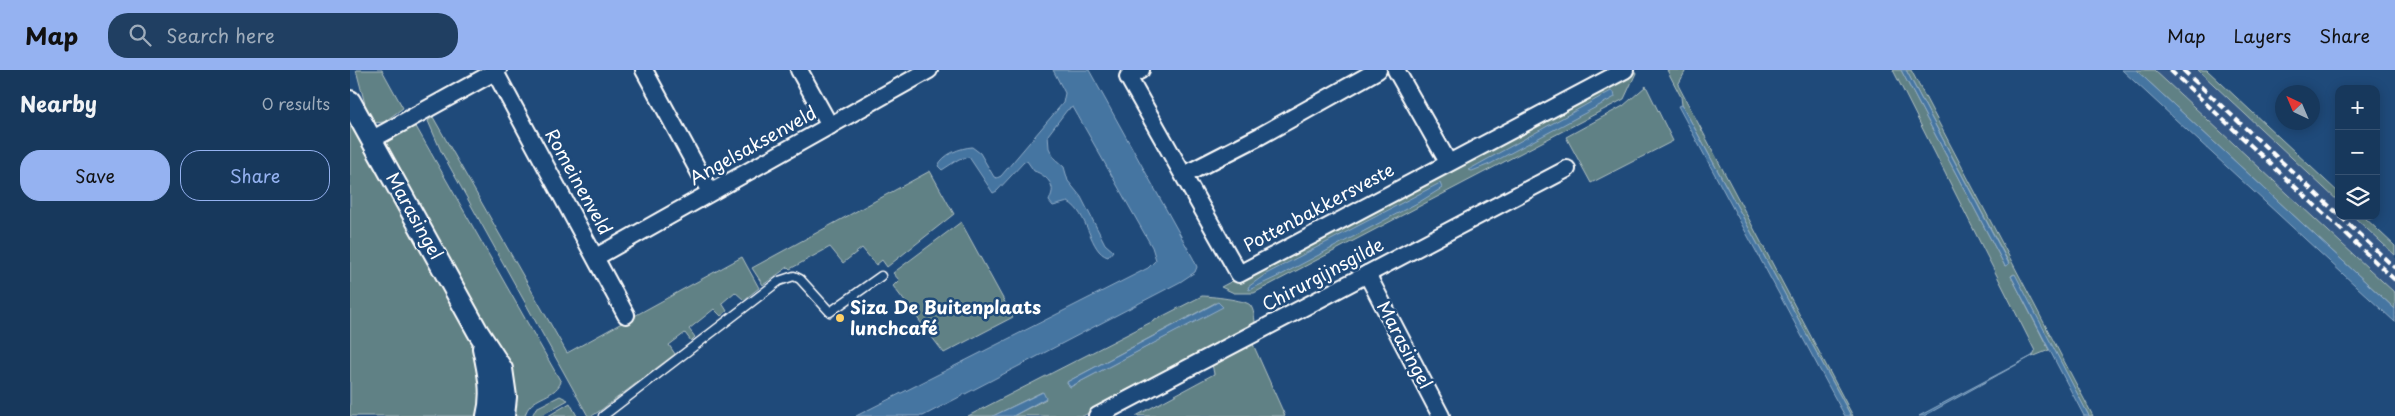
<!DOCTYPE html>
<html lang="en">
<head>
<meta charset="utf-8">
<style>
  body { margin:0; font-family:"Playpen Sans",sans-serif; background:#203f62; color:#f1f3f6 }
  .controls { position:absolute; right:15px; top:15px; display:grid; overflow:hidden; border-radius:10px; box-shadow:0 2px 12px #0003 }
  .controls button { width:45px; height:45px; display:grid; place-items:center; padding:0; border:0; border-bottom:1px solid #365272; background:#17385c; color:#f1f3f6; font:25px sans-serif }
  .compass { position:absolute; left:1925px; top:15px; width:45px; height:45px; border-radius:50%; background:#17385c; box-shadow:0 2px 12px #0003; rotate:316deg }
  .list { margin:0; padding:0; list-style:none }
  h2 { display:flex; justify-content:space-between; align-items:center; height:65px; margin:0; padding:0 20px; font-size:21px }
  h2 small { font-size:16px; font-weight:400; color:#9eacbb }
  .actions { display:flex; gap:10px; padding:15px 20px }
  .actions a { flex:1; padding:11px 0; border:1px solid #95b2f1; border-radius:20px; text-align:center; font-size:18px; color:#95b2f1 }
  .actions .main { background:#95b2f1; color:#111 }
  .icon { flex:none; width:28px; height:28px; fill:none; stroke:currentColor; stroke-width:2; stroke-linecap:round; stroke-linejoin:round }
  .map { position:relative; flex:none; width:2045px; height:346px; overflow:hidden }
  header { display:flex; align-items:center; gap:30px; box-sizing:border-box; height:70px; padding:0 25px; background:#95b2f1; color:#111 }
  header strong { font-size:24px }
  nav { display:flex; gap:28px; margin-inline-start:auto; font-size:18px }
  .search { width:350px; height:45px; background:#203f62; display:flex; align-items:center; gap:12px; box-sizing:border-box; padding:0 18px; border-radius:20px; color:#9eacbb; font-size:19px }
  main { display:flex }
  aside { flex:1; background:#17385c }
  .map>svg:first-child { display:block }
  .built { fill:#355886 }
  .green { fill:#608185; stroke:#b0c0c2; fill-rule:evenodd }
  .water { fill:#4574a1; stroke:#8facc7 }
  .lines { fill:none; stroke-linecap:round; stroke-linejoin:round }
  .service-casing { stroke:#fff; stroke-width:11 }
  .minor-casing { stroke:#fff; stroke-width:20 }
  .tertiary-casing { stroke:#fff; stroke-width:24 }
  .service { stroke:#1f4a7a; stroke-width:8 }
  .minor { stroke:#1f4a7a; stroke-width:16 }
  .tertiary { stroke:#1f4a7a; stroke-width:20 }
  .rail { stroke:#fff; stroke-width:4; stroke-dasharray:8 4; stroke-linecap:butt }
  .poi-dot { fill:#ffd166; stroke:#1f4a7a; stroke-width:2 }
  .labels { text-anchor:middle; stroke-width:5; stroke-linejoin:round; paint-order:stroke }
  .street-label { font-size:18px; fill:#fff; stroke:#1f4a7a }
  .poi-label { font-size:18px; font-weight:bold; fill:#fff; stroke:#1f4a7a; text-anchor:start }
</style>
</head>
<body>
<header>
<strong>Map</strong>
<div class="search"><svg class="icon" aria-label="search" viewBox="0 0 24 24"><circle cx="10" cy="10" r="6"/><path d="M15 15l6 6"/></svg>Search here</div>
<nav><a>Map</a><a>Layers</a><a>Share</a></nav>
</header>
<main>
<aside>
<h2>Nearby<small>0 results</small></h2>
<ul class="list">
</ul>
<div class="actions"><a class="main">Save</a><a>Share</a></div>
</aside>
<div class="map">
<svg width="2045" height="346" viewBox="0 0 2045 346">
  <rect width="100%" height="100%" fill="#1f4a7a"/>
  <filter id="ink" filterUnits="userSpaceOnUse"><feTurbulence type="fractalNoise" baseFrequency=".02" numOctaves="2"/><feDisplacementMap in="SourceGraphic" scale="10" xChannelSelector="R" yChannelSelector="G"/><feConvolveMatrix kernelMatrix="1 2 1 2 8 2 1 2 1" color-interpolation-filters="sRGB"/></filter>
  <g filter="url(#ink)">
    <path class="built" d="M1804 0H1848L1989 132V146H2003L2045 185V223Z"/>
    <g class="green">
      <path d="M6 0H32L53 38 34 52 24 53 15 34Z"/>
      <path d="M1317 0H1336L1328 15 1503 346H1501L1332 35 1331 27Z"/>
      <path d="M1543 0H1551L1655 196 1659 193 1556 0H1561L1743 346H1739L1664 204 1661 206 1699 280 1682 287 1685 281Z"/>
      <path d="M1786 0H1804L2045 223V239Z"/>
      <path d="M1848 0H1857L1989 123V132Z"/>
      <path d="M1279 2 1286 3 1274 29 904 223H884L871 217Z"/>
      <path d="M1296 16 1323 71 1241 113 1216 67 1273 36Z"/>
      <path d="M83 47 217 283 392 187 409 218 394 230 385 222 372 233 377 241 371 246 364 239 339 259 345 267 341 271 335 263 319 275 325 284 251 340 242 346H238L91 81 78 51Z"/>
      <path d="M64 53 211 312C204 329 179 326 175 346H165L36 79 37 70Z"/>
      <path d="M4 55 123 268 134 306 131 346H0V58Z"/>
      <path d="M580 101 604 144 537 197 532 190 526 195 512 178 493 193 480 177 440 199 438 197 413 215 402 198Z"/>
      <path d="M2003 146H2013L2045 176V185Z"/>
      <path d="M611 152 663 247 594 283 543 216 549 210 543 203Z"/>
      <path d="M852 226C859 226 896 230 900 235 904 239 905 250 905 254L733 346H663L696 329 692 322 643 346H618ZM865 233 872 237 720 317 717 312Z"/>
      <path d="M902 272 935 346H786L864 304 862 294Z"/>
      <path d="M210 326 218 330 190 346H182L186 338Z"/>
      <path d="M220 333 227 346H198Z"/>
    </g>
    <g class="water">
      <path d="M703 0H739L843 188 847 197 845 202 830 212 573 346H506L798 198 806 190 802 177 723 37 717 40 698 65 699 78 704 88 714 97 718 111 731 127 755 174 763 181 758 187C739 182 739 143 718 132L703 136 699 131C700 128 703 122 702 118 701 110 691 103 684 101L677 91 674 92 647 121 643 123 619 87 609 89 592 100 588 96C593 84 610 78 622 77L630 83 644 107 647 108 651 106 713 33 715 23Z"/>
      <path d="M1551 0H1556L1659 194 1655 196Z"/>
      <path d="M1772 0H1786L2045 239V252Z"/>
      <path d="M1261 21 1264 22 1265 27 1140 94 1122 101 1118 100Z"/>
      <path d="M1332 35 1501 346H1495L1485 328 1328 36Z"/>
      <path d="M1090 113 1092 118 1071 131 931 205 899 220 898 217 916 204Z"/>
      <path d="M1665 204 1739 346H1734L1661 206Z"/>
      <path d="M868 232 873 237 720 317 717 312Z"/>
      <path d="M1684 285 1574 346H1569Z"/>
      <path d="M693 322 696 328 663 346H643Z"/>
    </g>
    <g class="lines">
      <defs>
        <path id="service" d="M253 346 429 211 444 206 450 209 480 242 531 206"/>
        <g id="minor">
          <path d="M144 0 276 245"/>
          <path d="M294 0 360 122"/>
          <path d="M449 0 480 56"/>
          <path d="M791 0 778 7 889 204 1275 0"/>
          <path d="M1046 0 1098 92"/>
          <path d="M21 70 148 0"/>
          <path d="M834 105 910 66 1028 0"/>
          <path d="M246 187 579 0"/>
          <path d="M1017 204 1091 346"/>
          <path d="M747 346 1217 99"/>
        </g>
        <g id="tertiary">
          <path d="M0 31 128 262 152 299 156 327 154 346"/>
          <path d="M133 278C138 301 143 323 137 346"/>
        </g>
      </defs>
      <use href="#service" class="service-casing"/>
      <use href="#minor" class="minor-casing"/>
      <use href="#tertiary" class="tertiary-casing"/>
      <use href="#service" class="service"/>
      <use href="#minor" class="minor"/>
      <use href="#tertiary" class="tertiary"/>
      <g class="rail">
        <path d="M1820 0 2045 210"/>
        <path d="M1833 0 1989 145"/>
        <path d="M1990 146 2045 198"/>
      </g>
    </g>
  </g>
  <circle class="poi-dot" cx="490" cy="248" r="5"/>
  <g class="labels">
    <g class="street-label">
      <text transform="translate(403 76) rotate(-29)" y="6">Angelsaksenveld</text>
      <text transform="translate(228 112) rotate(61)" y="6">Romeinenveld</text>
      <text transform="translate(969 138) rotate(-28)" y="6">Pottenbakkersveste</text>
      <text transform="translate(64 146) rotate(61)" y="6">Marasingel</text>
      <text transform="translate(973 205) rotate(-28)" y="6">Chirurgijnsgilde</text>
      <text transform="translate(1054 275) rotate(62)" y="6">Marasingel</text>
    </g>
    <g class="poi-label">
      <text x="500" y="244">Siza De Buitenplaats<tspan x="500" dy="21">lunchcafé</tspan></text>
    </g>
  </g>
</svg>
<div class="controls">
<button>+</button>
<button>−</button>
<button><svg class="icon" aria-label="layers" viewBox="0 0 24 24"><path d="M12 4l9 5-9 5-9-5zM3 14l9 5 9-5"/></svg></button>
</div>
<svg class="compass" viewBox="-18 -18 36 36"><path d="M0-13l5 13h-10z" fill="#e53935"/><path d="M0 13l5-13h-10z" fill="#9eacbb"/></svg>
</div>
</main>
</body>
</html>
